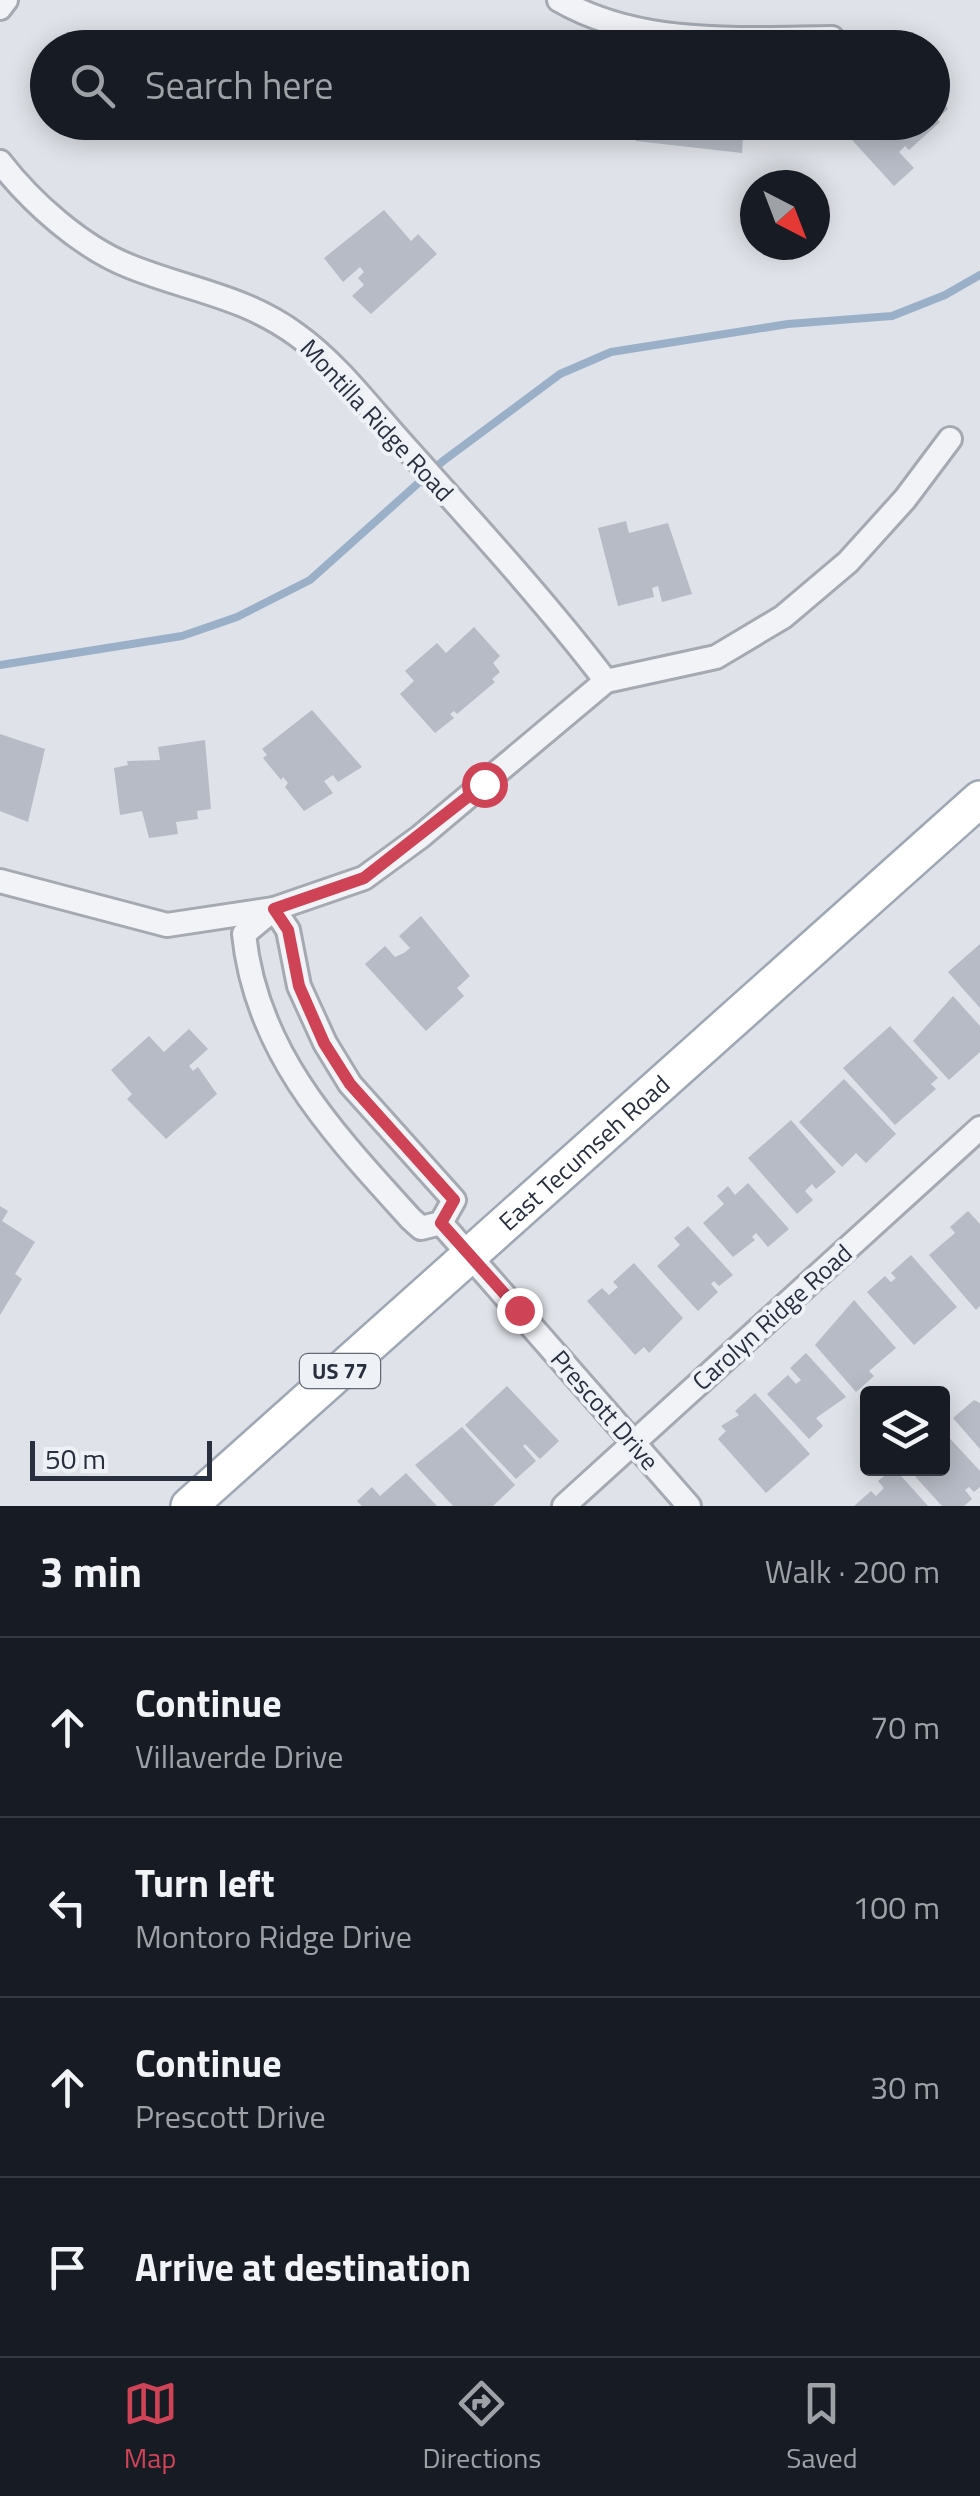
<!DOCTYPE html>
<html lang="en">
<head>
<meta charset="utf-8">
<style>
  body { margin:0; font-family:"Titillium Web",sans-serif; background:#20242c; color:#f1f3f6 }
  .controls { position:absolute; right:30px; bottom:30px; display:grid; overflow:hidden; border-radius:10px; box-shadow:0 5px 25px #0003 }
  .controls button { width:90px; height:90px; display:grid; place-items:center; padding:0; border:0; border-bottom:2px solid #363941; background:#171b24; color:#f1f3f6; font:50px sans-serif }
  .compass { position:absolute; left:740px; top:170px; width:90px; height:90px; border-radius:50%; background:#171b24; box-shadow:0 5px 25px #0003; rotate:138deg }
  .scale { position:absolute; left:30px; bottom:25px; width:182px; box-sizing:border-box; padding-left:10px; border:5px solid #28303f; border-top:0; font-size:28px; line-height:35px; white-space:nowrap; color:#28303f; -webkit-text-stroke:8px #eef1f6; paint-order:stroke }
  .stop { position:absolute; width:30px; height:30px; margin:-22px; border:8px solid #ce4356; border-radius:50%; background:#fff }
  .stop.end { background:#ce4356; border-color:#fff; box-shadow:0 2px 10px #0008 }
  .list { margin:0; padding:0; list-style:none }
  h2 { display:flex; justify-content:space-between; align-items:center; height:130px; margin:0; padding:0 40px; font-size:42px }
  h2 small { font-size:32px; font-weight:400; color:#9ea1a6 }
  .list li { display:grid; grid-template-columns:65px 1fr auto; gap:30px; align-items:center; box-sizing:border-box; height:180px; padding:0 40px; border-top:2px solid #363941 }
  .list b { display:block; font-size:38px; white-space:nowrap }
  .list p { margin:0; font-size:32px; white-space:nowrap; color:#9ea1a6 }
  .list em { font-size:32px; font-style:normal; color:#9ea1a6 }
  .icon { flex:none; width:55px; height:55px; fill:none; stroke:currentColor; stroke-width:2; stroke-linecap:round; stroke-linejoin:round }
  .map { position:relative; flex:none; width:980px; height:1506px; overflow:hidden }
  .search { position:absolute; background:#171b24; box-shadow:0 5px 25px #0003; left:30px; right:30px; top:30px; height:110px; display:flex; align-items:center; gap:25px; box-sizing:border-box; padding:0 35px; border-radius:55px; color:#9ea1a6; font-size:38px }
  .sheet { height:850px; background:#171b24 }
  nav { display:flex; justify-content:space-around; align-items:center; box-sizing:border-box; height:140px; border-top:2px solid #363941; background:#171b24; font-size:28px; color:#9ea1a6 }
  nav a { display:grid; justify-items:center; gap:5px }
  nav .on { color:#ce4356 }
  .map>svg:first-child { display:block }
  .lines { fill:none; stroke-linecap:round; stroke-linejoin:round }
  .stream { stroke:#9ab0c8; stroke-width:8 }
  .building { fill:#b6bbc5 }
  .street-casing { stroke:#a4a9b2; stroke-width:28 }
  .primary-casing { stroke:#9ea7b4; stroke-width:40 }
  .street { stroke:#f2f3f7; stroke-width:22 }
  .primary { stroke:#fff; stroke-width:35 }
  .route { stroke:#ce4356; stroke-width:12 }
  .labels { text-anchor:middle; stroke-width:8; stroke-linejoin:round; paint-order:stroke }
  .shield { fill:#eef1f6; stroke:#636a76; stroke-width:2.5 }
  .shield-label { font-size:22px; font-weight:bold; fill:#28303f }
  .street-label { font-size:25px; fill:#28303f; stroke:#eef1f6 }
</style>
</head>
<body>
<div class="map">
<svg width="980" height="1506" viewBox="0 0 980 1506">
  <rect width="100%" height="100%" fill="#dfe2e8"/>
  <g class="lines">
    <path class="stream" d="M0 665 182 636 237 617 310 580 443 461 560 374 611 352 788 324 892 316 945 295 980 275"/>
  </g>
  <g class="building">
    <path d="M932 86 948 109 937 119 940 122 909 150 905 146 899 152 914 168 894 186 843 130 851 122H932Z"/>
    <path d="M637 122H744L742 153 636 141Z"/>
    <path d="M384 210 411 241 418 234 437 254 371 314 352 296 364 285 358 278 364 272 360 267 343 282 324 258Z"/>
    <path d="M626 521 629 533 668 523 692 594 662 602 658 586 652 588 654 597 618 606 598 528Z"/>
    <path d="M474 627 500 656 493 663 500 672 492 679 495 682 457 714 454 711 450 714 454 718 435 733 400 694 414 681 405 671 437 643 446 653Z"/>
    <path d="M312 710 362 767 338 782 333 775 324 781 333 793 304 811 285 787 288 783 283 777 281 780 263 758 267 755 262 749Z"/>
    <path d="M0 734 45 749 28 822 0 811Z"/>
    <path d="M205 740 211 809 197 811 198 819 176 822 178 834 149 838 142 811 120 815 114 768 128 765 127 761 160 760 158 747Z"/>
    <path d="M421 916 470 976 457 988 464 996 426 1031 365 964 385 946 395 957 404 953 410 948 399 936Z"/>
    <path d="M980 944V1008L948 972Z"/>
    <path d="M953 996 980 1026V1052L949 1080 913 1041Z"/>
    <path d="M890 1026 938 1078 931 1084 936 1089 895 1125 843 1068Z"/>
    <path d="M189 1029 208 1049 189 1066 193 1071 198 1067 217 1094 166 1139 127 1099 132 1094 111 1070 149 1036 164 1052Z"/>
    <path d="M844 1079 896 1134 866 1163 856 1153 842 1167 799 1122Z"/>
    <path d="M791 1120 836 1172 816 1189 812 1184 805 1191 813 1200 797 1214 748 1158Z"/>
    <path d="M748 1183 789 1229 768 1247 756 1233 752 1237 755 1240 733 1257 703 1223 724 1204 717 1196 728 1186 735 1195Z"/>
    <path d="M0 1206 8 1211 2 1221 35 1242 15 1274 22 1279 0 1315Z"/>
    <path d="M968 1211 980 1224V1306L976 1310 929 1255 955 1233 950 1227Z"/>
    <path d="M688 1226 733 1275 719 1286 714 1281 711 1284 718 1292 698 1311 657 1266 680 1245 674 1238Z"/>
    <path d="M911 1255 957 1307 914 1345 867 1292 885 1276 891 1282 896 1278 891 1273Z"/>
    <path d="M634 1263 683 1318 649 1353 644 1347 635 1355 587 1301 602 1288 609 1295 618 1287 613 1282Z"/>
    <path d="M854 1300 896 1348 869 1371 874 1376 856 1392 815 1345Z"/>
    <path d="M806 1353 846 1397 816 1418 823 1426 809 1439 767 1394 788 1375 796 1384 801 1380 790 1368Z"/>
    <path d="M507 1386 559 1441 540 1459 525 1444 523 1446 536 1461 516 1479 465 1425Z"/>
    <path d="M755 1393 810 1454 766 1493 718 1439 726 1431 721 1426 739 1415 735 1411Z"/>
    <path d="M974 1400 980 1403V1449L953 1418Z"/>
    <path d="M462 1427 515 1485 493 1506H453L415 1465Z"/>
    <path d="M942 1430 980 1471V1487L974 1492 969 1487 965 1490 972 1499 964 1506H942L912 1473 916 1468H942Z"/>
    <path d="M894 1468 928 1506H854L871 1491 876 1496 884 1488 878 1481Z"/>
    <path d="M406 1473 437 1506H362L357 1501 372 1487 380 1496Z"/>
  </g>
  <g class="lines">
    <defs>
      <g id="street">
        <path d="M559 0C640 47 741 39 832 38"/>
        <path d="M0 8 6 0"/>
        <path d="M0 162C31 202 81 247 129 266 188 290 244 296 297 335 339 365 373 412 408 450 476 526 544 600 606 681"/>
        <path d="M0 881 167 925 274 909 364 878 420 837 606 681 716 657 783 617 848 562 905 499 950 439"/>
        <path d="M274 909 288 930 299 986 325 1043 350 1084 454 1200 441 1223 421 1228 411 1219C334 1134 256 1053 244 934Z"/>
        <path d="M441 1223 689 1506"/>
        <path d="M564 1506 980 1128"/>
      </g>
      <g id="primary">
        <path id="s1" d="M189 1506 980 799"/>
      </g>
    </defs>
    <use href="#street" class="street-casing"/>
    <use href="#primary" class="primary-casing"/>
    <use href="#street" class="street"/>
    <use href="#primary" class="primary"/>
  </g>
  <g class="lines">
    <path class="route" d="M484 784 364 878 274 909 288 930 299 986 324 1043 350 1084 454 1200 441 1223 519 1310"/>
  </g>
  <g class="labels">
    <rect class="shield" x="300" y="1354" width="80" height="34" rx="8"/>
    <g class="shield-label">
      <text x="340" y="1379">US 77</text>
    </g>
    <g class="street-label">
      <text transform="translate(377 420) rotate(47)" y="9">Montilla Ridge Road</text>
      <text dy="9" stroke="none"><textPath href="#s1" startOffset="530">East Tecumseh Road</textPath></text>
      <text transform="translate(772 1317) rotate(-42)" y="9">Carolyn Ridge Road</text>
      <text transform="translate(605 1410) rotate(49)" y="9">Prescott Drive</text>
    </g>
  </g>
</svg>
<div class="controls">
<button><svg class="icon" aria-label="layers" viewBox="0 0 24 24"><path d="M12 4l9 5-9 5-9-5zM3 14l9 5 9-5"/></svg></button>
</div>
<svg class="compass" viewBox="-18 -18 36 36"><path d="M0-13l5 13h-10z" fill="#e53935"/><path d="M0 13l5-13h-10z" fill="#9ea1a6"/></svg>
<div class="scale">50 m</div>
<div class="stop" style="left:484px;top:784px"></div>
<div class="stop end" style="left:519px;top:1310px"></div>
<div class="search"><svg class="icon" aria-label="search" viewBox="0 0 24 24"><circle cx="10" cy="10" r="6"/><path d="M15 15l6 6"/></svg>Search here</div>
</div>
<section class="sheet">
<h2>3 min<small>Walk · 200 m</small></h2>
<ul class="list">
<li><svg class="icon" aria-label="ahead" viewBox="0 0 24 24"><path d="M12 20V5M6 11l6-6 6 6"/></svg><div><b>Continue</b><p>Villaverde Drive</p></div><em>70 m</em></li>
<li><svg class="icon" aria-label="left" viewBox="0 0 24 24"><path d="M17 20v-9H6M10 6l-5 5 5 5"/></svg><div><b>Turn left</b><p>Montoro Ridge Drive</p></div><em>100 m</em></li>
<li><svg class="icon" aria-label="ahead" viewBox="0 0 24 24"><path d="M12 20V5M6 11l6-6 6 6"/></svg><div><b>Continue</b><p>Prescott Drive</p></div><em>30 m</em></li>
<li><svg class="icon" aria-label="arrive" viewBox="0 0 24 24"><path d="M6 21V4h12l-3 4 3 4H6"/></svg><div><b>Arrive at destination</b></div></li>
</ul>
</section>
<nav>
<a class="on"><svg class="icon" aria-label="map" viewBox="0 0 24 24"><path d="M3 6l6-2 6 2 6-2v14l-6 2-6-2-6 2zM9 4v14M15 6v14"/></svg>Map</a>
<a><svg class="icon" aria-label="directions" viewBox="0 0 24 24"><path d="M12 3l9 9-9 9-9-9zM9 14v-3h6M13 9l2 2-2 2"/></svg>Directions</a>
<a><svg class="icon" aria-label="saved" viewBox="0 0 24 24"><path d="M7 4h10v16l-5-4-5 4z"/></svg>Saved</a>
</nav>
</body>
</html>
